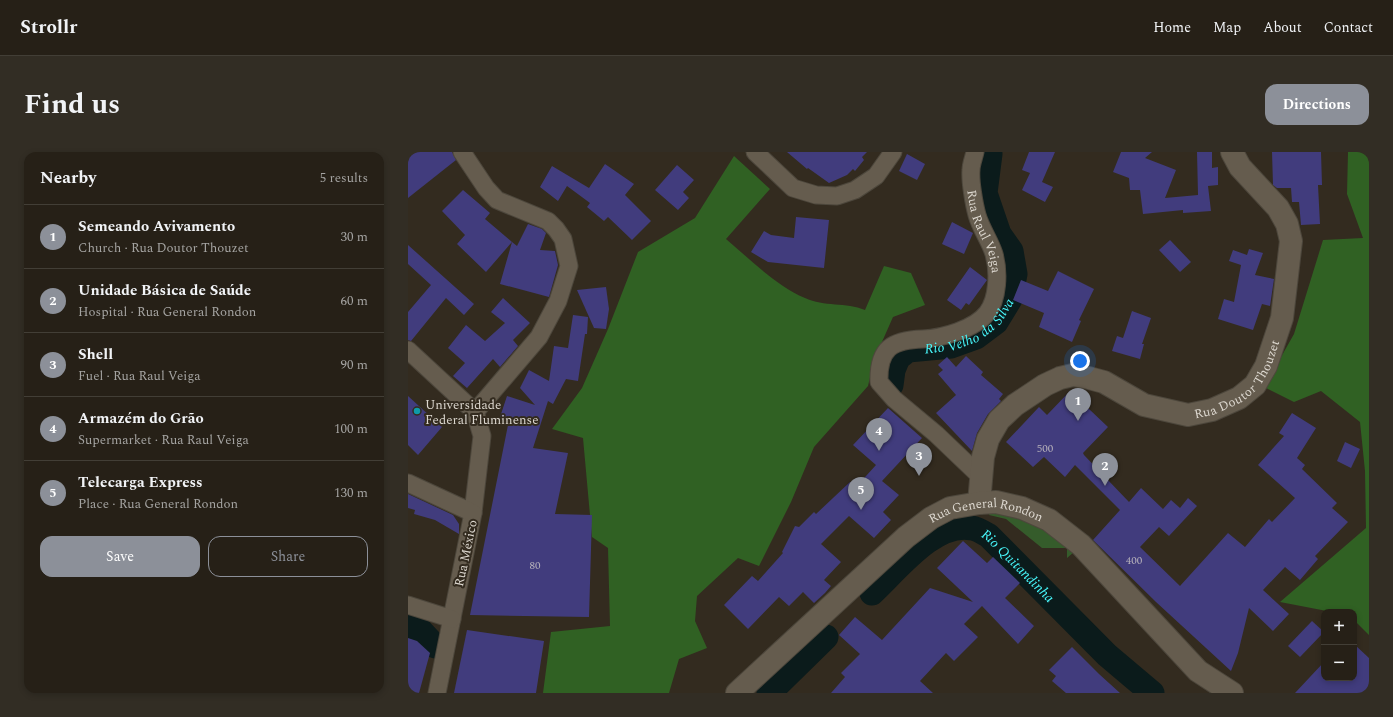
<!DOCTYPE html>
<html lang="en">
<head>
<meta charset="utf-8">
<style>
  body { margin:0; font-family:Spectral,serif; background:#322d24; color:#f1f3f6 }
  .controls { position:absolute; right:12px; bottom:12px; display:grid; overflow:hidden; border-radius:8px; box-shadow:0 2px 6px #0003 }
  .controls button { width:36px; height:36px; display:grid; place-items:center; padding:0; border:0; border-bottom:1px solid #423e36; background:#262017; color:#f1f3f6; font:20px sans-serif }
  .you { position:absolute; left:672px; top:209px; width:14px; height:14px; margin:-10px; border:3px solid #fff; border-radius:50%; background:#1a73e8; box-shadow:0 0 0 6px #1a73e833 }
  .badge { display:grid; place-items:center; width:26px; height:26px; border-radius:50%; background:#8c9099; color:#fff; font-size:13px; font-weight:700 }
  .pin { position:absolute; translate:-50% -33px; filter:drop-shadow(0 1px 2px #0008) }
  .pin::after { content:''; position:absolute; top:21px; width:14px; height:12px; background:inherit; clip-path:polygon(0 0,100% 0,50% 100%) }
  .list { margin:0; padding:0; list-style:none }
  h2 { display:flex; justify-content:space-between; align-items:center; height:52px; margin:0; padding:0 16px; font-size:17px }
  h2 small { font-size:13px; font-weight:400; color:#a4a3a1 }
  .list li { display:grid; grid-template-columns:26px 1fr auto; gap:12px; align-items:center; box-sizing:border-box; height:64px; padding:0 16px; border-top:1px solid #423e36 }
  .list b { display:block; font-size:15px; white-space:nowrap }
  .list p { margin:0; font-size:13px; white-space:nowrap; color:#a4a3a1 }
  .list em { font-size:13px; font-style:normal; color:#a4a3a1 }
  .actions { display:flex; gap:8px; padding:12px 16px }
  .actions a { flex:1; padding:9px 0; border:1px solid #8c9099; border-radius:12px; text-align:center; font-size:14px; color:#8c9099 }
  .actions .main { background:#8c9099; color:#fff }
  .map { position:relative; flex:none; width:961px; height:541px; overflow:hidden; border-radius:12px }
  header { display:flex; align-items:center; gap:24px; box-sizing:border-box; height:56px; padding:0 20px; background:#262017; border-bottom:1px solid #423e36 }
  header strong { font-size:19px }
  nav { display:flex; gap:22px; margin-inline-start:auto; font-size:14px }
  .intro { display:flex; align-items:center; justify-content:space-between; box-sizing:border-box; height:96px; padding:0 24px }
  h1 { margin:0; font-size:28px }
  .button { padding:10px 18px; border-radius:12px; background:#8c9099; color:#fff; font-size:14px; font-weight:700 }
  main { display:flex; gap:24px; padding:0 24px }
  aside { flex:1; background:#262017; border-radius:12px; box-shadow:0 2px 6px #0003 }
  .map>svg:first-child { display:block }
  .green { fill:#355c2b }
  .forest { fill:#306123 }
  .lines { fill:none; stroke-linecap:round; stroke-linejoin:round }
  .river { stroke:#0b1b1b; stroke-width:25 }
  .building { fill:#413c7d }
  .street-casing { stroke:#4d473c; stroke-width:19 }
  .secondary-casing { stroke:#4d473c; stroke-width:24 }
  .street { stroke:#655c4e; stroke-width:17 }
  .secondary { stroke:#655c4e; stroke-width:22 }
  .culture-dot { fill:#0f9aa8; stroke:#332b1f; stroke-width:1.5 }
  .labels { text-anchor:middle; stroke-width:4; stroke-linejoin:round; paint-order:stroke }
  .number-label { font-size:11px; fill:#b5b0ba }
  .street-label { font-size:13px; fill:#dcd7cf; stroke:#332b1f }
  .poi-label { font-size:13px; fill:#dcd7cf; stroke:#332b1f; text-anchor:start }
  .water-label { font-size:14px; font-style:italic; fill:#47f5f9; stroke:#332b1f }
</style>
</head>
<body>
<header>
<strong>Strollr</strong>
<nav><a>Home</a><a>Map</a><a>About</a><a>Contact</a></nav>
</header>
<div class="intro"><h1>Find us</h1><a class="button">Directions</a></div>
<main>
<aside>
<h2>Nearby<small>5 results</small></h2>
<ul class="list">
<li><span class="badge">1</span><div><b>Semeando Avivamento</b><p>Church · Rua Doutor Thouzet</p></div><em>30 m</em></li>
<li><span class="badge">2</span><div><b>Unidade Básica de Saúde</b><p>Hospital · Rua General Rondon</p></div><em>60 m</em></li>
<li><span class="badge">3</span><div><b>Shell</b><p>Fuel · Rua Raul Veiga</p></div><em>90 m</em></li>
<li><span class="badge">4</span><div><b>Armazém do Grão</b><p>Supermarket · Rua Raul Veiga</p></div><em>100 m</em></li>
<li><span class="badge">5</span><div><b>Telecarga Express</b><p>Place · Rua General Rondon</p></div><em>130 m</em></li>
</ul>
<div class="actions"><a class="main">Save</a><a>Share</a></div>
</aside>
<div class="map">
<svg width="961" height="541" viewBox="0 0 961 541">
  <rect width="100%" height="100%" fill="#332b1f"/>
  <path class="green" d="M582 359 620 366 666 400 659 406V396H634L598 367 581 363Z"/>
  <g class="forest">
    <path d="M940 0H961V483L946 468V460H924L872 450 958 376 957 319 952 270 913 239 886 250 856 235 886 182 915 88 955 86 939 42Z"/>
    <path d="M326 4 362 37 318 87C343 108 367 133 397 146 416 155 438 150 457 158L476 114 503 121 517 153 485 165 466 208 460 234 406 295 383 350 351 414 330 406 289 444 287 469 299 496 271 507 261 541H135L143 480 202 474 200 396 184 385 175 286 144 277 174 236 200 177 230 100 287 66Z"/>
  </g>
  <g class="lines">
    <g class="river">
      <path id="s1" d="M483 233 485 218 490 206 500 198 543 194 568 185 588 170 602 147 607 122 603 99 591 82 577 41 582 2"/>
      <path id="s2" d="M464 441C489 418 527 368 564 376 570 377 576 381 581 384L699 503 744 541"/>
      <path d="M0 474 11 477 27 494"/>
      <path d="M361 541 418 485"/>
    </g>
  </g>
  <g class="building">
    <path d="M0 0H44L48 8 0 46Z"/>
    <path d="M379 0H459L454 5 456 8 447 19 445 17 439 23 421 31 400 16 399 17Z"/>
    <path d="M621 0H647L634 30 645 35 637 50 614 38 622 21 614 18Z"/>
    <path d="M713 0H744L737 6 768 18 757 46 790 43 789 0H804V16L810 15V33L800 34 803 59 775 61V58L735 62 732 38H722L721 26 705 20Z"/>
    <path d="M864 0H913L914 33H910L912 72 893 73 891 50H884L883 36H869L865 33Z"/>
    <path d="M499 2 517 12 509 28 491 19Z"/>
    <path d="M197 12 226 32 217 43 243 69 224 88 200 65 196 69 179 55 182 51 159 34 150 49 132 35 144 14 181 36Z"/>
    <path d="M269 13 286 28 275 40 281 46 270 58 247 38Z"/>
    <path d="M55 38 82 61 77 67 104 90 78 120 49 92 57 83 34 59Z"/>
    <path d="M388 65 421 68 416 116 360 110 343 100 356 79 363 83 386 86Z"/>
    <path d="M544 70 565 81 556 102 534 92Z"/>
    <path d="M120 72 134 77 138 81 132 98 147 99 150 113 141 145 92 132 104 90 109 94Z"/>
    <path d="M762 88 783 110 772 120 751 98Z"/>
    <path d="M0 93 66 152 56 163 38 146 3 189 0 188V160L23 133 0 112Z"/>
    <path d="M841 97 855 101 847 123 866 127 862 154 854 152 845 178 810 167 816 147 826 150 833 113 821 109 825 98 839 103Z"/>
    <path d="M562 115 579 128 561 153 558 151 553 158 539 148Z"/>
    <path d="M650 119 686 137 671 168 673 169 664 190 631 175 636 161 605 148 613 128 640 139Z"/>
    <path d="M198 135 201 157 198 177 186 176 169 138Z"/>
    <path d="M95 146 122 171 105 188 110 194 92 215 85 207 59 236 45 224 57 211 40 196 58 173 77 189 97 171 83 160Z"/>
    <path d="M724 159 743 166 734 192H736L732 207 704 199 709 184 715 186Z"/>
    <path d="M165 163 180 165 179 182H177L170 229 158 227 145 252 140 249 125 296 160 301 147 362 184 363 181 465 62 463 101 268 92 265 99 244 127 253 112 236 121 218 141 229 146 194 160 196Z"/>
    <path d="M558 204 575 220 573 223 595 242 591 247 593 249 580 262 569 281 564 299 528 261 548 243 530 222 535 218 530 213 539 205 548 215Z"/>
    <path d="M662 239 700 275 675 301 676 303 721 350 733 336 755 357 763 348 772 356 780 346 789 354 761 384 751 375 732 395 772 434 820 381 837 395 861 367 864 370 887 346 850 313 876 284 871 281 884 261 908 276 889 306 897 313 894 317 929 351 924 356 940 370 907 404 910 407 892 428 877 415 855 438 881 462 865 479 841 456 830 501 823 519 748 450 685 388 712 358 667 313 657 325 636 305 625 315 598 290 631 255 639 263Z"/>
    <path d="M0 244 34 275 10 303 0 293Z"/>
    <path d="M480 256 514 286 474 329 491 343 475 360 483 368 466 386 441 364 413 392 433 410 416 428 423 434 417 441 406 451 395 440 381 454 371 445 340 477 316 453 344 424 350 429 375 401 374 400 387 374 391 375 406 360 408 362 442 330 448 335 468 313 445 293Z"/>
    <path d="M937 290 952 297 943 316 929 309Z"/>
    <path d="M0 342 45 363 51 372V382L27 368 6 362 7 358 0 356Z"/>
    <path d="M555 389 579 411 585 405 612 431 597 446 626 474 610 492 574 454 556 472 570 485 546 509 538 501 512 529 525 541H423L437 525 433 521 452 502 431 483 447 465 474 488 522 436 565 450 529 416Z"/>
    <path d="M904 469 916 480 892 505 880 494Z"/>
    <path d="M59 478 136 489 128 541H46Z"/>
    <path d="M0 486 9 489 22 501 11 541H0Z"/>
    <path d="M946 492 961 506V541H887L916 510V526H946Z"/>
    <path d="M664 495 691 522 712 541H658L644 529 648 524 641 518Z"/>
  </g>
  <g class="lines">
    <defs>
      <g id="street">
        <path d="M54 0 78 36 89 48 140 69 148 77 155 87 161 114 150 149 131 185 67 260"/>
        <path d="M347 0 385 36 408 43 429 44 447 38 468 24 485 0"/>
        <path id="s3" d="M567 0C566 5 563 12 563 18 562 29 566 52 569 63 573 77 582 89 586 102 591 120 590 147 579 161 567 177 534 186 515 187 484 188 470 196 471 230L486 247 528 282 573 325"/>
        <path d="M0 198 67 260 74 284 65 361 29 541"/>
        <path d="M0 331 65 361"/>
        <path d="M0 453 44 467"/>
      </g>
      <g id="secondary">
        <path id="s4" d="M571 351 575 305 580 287 591 268 607 253 637 233 652 226 665 223 681 226 696 230 736 253 780 263 804 258 831 246 847 233 858 214 874 166 883 89 879 72 870 56 832 15 824 0"/>
        <path id="s5" d="M329 541 498 385 523 366 542 356 571 351 588 350 614 356 641 368 673 393 790 519 824 541"/>
      </g>
    </defs>
    <use href="#street" class="street-casing"/>
    <use href="#secondary" class="secondary-casing"/>
    <use href="#street" class="street"/>
    <use href="#secondary" class="secondary"/>
  </g>
  <circle class="culture-dot" cx="9" cy="259" r="4"/>
  <g class="labels">
    <g class="number-label">
      <text x="637" y="300">500</text>
      <text x="726" y="412">400</text>
      <text x="127" y="417">80</text>
    </g>
    <g class="street-label">
      <text dy="5" stroke="none"><textPath href="#s3" startOffset="82">Rua Raul Veiga</textPath></text>
      <text dy="5" stroke="none"><textPath href="#s4" startOffset="363">Rua Doutor Thouzet</textPath></text>
      <text dy="5" stroke="none"><textPath href="#s5" startOffset="319">Rua General Rondon</textPath></text>
      <text transform="translate(57 401) rotate(-78)" y="5">Rua México</text>
    </g>
    <g class="poi-label">
      <text x="17" y="257">Universidade<tspan x="17" dy="15">Federal Fluminense</tspan></text>
    </g>
    <g class="water-label">
      <text dy="5" stroke="none"><textPath href="#s1" startOffset="110">Rio Velho da Silva</textPath></text>
      <text dy="5" stroke="none"><textPath href="#s2" startOffset="184">Rio Quitandinha</textPath></text>
    </g>
  </g>
</svg>
<div class="controls">
<button>+</button>
<button>−</button>
</div>
<div class="you"></div>
<div class="pin badge" style="left:670px;top:269px">1</div>
<div class="pin badge" style="left:697px;top:334px">2</div>
<div class="pin badge" style="left:511px;top:324px">3</div>
<div class="pin badge" style="left:471px;top:299px">4</div>
<div class="pin badge" style="left:453px;top:358px">5</div>
</div>
</main>
</body>
</html>
